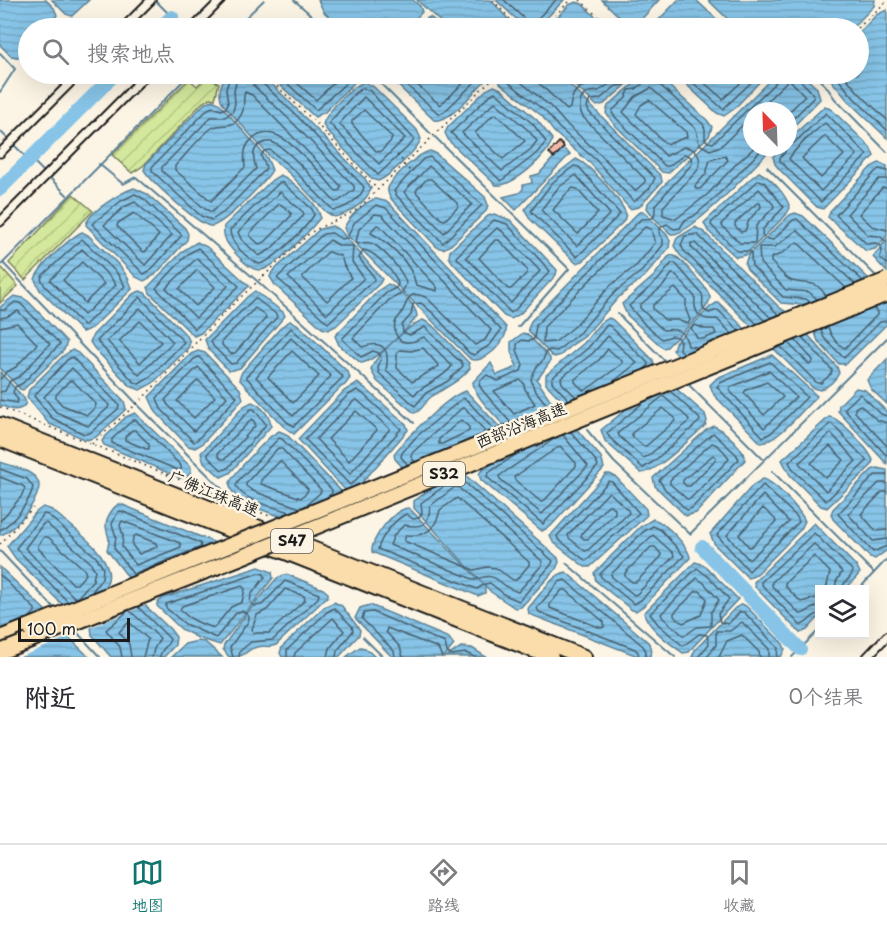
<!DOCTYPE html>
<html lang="zh">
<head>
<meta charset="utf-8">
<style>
  body { margin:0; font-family:"Playpen Sans","LXGW WenKai TC",sans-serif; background:#f2f2f3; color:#2b2b33 }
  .controls { position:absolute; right:18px; bottom:18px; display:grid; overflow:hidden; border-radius:0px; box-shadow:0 6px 24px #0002 }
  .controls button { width:54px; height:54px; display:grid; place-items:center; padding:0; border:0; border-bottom:2px solid #e1e1e2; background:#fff; color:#2b2b33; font:30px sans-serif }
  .compass { position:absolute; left:743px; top:102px; width:54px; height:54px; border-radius:50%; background:#fff; box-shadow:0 6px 24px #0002; rotate:337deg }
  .scale { position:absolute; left:18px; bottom:15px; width:112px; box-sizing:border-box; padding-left:6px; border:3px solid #1c1c1c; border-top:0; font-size:16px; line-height:21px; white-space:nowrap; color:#1c1c1c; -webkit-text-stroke:4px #fcf5e5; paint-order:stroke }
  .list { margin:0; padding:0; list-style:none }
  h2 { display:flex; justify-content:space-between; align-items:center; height:78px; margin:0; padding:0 24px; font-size:26px }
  h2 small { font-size:20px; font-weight:400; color:#7c7c81 }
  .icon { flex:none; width:33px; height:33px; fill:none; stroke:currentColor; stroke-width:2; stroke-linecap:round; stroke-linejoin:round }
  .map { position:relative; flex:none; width:887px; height:657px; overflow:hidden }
  .search { position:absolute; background:#fff; box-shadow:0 6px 24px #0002; left:18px; right:18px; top:18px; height:66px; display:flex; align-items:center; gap:15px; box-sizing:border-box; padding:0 21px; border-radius:33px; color:#7c7c81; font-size:22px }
  .sheet { height:186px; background:#fff }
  nav { display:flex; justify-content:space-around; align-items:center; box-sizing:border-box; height:84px; border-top:2px solid #e1e1e2; background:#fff; font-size:16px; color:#7c7c81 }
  nav a { display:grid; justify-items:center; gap:3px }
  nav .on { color:#0f766e }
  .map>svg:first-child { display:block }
  .garden { fill:url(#garden-furrows); stroke:#78825c; stroke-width:1.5 }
  .water { fill:url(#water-rules); stroke:#5c8196; stroke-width:1.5 }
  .pier { fill:#fcf5e5 }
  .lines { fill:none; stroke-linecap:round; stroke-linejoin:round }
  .shore { stroke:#475f6d; stroke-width:1.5 }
  .stream { stroke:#5c8196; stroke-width:2 }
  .river { stroke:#87c4e7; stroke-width:14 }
  .building { fill:url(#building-hatch); stroke:#1c1c1c; stroke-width:1.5 }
  .minor-casing { stroke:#1c1c1c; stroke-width:11 }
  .motorway-casing { stroke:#1c1c1c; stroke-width:18 }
  .path { stroke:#1c1c1c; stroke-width:1.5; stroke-dasharray:1.5 4.5; stroke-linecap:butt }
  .minor { stroke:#fcf5e5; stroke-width:7 }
  .motorway { stroke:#faddab; stroke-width:14 }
  .motorway-bridge-casing { stroke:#1c1c1c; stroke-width:18; stroke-linecap:butt }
  .motorway-bridge { stroke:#faddab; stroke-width:14 }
  .labels { text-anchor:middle; stroke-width:5; stroke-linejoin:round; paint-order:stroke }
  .shield { fill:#fcf5e5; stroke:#5f5d58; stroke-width:1.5 }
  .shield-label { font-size:15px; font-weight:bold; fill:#1c1c1c }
  .street-label { font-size:16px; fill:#1c1c1c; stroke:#fcf5e5 }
</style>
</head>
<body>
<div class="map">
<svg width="887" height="657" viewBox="0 0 887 657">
  <defs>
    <pattern id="garden-furrows" width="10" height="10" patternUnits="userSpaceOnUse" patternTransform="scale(1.5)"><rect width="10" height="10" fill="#d3e89c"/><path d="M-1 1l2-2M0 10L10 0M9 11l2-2" fill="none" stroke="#b5c686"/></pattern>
    <pattern id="water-rules" width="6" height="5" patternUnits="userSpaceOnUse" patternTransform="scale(1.5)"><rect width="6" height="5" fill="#87c4e7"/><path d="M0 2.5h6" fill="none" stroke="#74a8c6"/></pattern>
    <pattern id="building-hatch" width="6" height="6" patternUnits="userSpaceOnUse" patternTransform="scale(1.5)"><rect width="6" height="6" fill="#f3b9ab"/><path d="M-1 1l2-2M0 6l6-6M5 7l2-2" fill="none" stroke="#d09e93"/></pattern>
  </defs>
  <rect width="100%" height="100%" fill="#fcf5e5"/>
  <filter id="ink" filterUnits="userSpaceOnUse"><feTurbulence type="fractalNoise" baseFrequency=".0167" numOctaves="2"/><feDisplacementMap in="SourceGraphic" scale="12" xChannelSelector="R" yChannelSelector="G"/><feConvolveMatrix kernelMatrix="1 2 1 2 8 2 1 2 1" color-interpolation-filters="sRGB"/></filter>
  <g filter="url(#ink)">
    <g class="garden">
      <path d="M206 77 219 83 215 99 210 98 202 103 143 166 132 173 112 155 189 79 197 86Z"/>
      <path d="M73 194 93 211 25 280 9 263Z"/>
      <path d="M2 268 18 286 0 303V270Z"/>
    </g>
    <g class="water">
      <path d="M0 0H46L54 8 57 15 46 28H28V50L21 58 11 56 0 45Z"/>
      <path d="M52 0H89L72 16 66 14Z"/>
      <path d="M318 0H413L420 6 422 12 406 28H341L324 12Z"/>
      <path d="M417 0H491L516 28H447Z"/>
      <path d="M496 0H564L537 28H526Z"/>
      <path d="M602 0H659L639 22 630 27Z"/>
      <path d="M678 0H696L726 28H651Z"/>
      <path d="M708 0H875L874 6 852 28H737Z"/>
      <path d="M576 2 582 4 607 28H547L569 5Z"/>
      <path d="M887 10V138L849 102 826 74H858L859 33 876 15Z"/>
      <path d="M430 17 444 28H415L424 20Z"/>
      <path d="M298 19 303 20 313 28H283Z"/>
      <path d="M226 74H260L266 78 365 179 371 188C367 202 348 215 334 217L326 212 290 174 270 157 223 104C217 94 221 84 226 74Z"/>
      <path d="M268 74H356L355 82 325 112 315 117Z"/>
      <path d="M386 74H487V76L484 82C472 93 450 123 434 120Z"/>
      <path d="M503 74H559L661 176 662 182 639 207 630 209 591 164 554 132 542 116 500 83 499 78Z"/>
      <path d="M562 74H639L604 104 597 106Z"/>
      <path d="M645 74H655L659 77 707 120 712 127 709 136 668 173 662 172 613 123 606 113 608 106Z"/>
      <path d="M675 74H767L734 109 724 116 717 113Z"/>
      <path d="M776 74H801L817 88 820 99 788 132V111H752V147H773C757 163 690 237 671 234L654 218 647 208 648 203 669 180Z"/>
      <path d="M365 82 374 87 417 130 421 139C417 150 389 177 378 181L372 179 328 132 323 125C325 113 354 84 365 82Z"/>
      <path d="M494 86 501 89 537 120 552 139C551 154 510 189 496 185L449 141 445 133 448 127 486 90Z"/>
      <path d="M212 100 219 103 267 158 272 170C266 181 223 226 211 226 199 226 151 181 144 170L146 164 204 104Z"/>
      <path d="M825 106 832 110 870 147 874 156 823 209 817 207 779 169 775 164 773 157 781 147H788V140Z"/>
      <path d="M562 148 570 154 516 210 503 197 519 193 523 189V185L532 183 531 176 539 174Z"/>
      <path d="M430 151 435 153 485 197 488 205 486 211 451 245 443 249 437 247 392 200C389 195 386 191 389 186 394 176 419 153 430 151Z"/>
      <path d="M576 159C589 164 621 200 626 214L624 221 588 256 583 261 576 263 529 218 525 209 549 180Z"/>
      <path d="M879 163 887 166V236L875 249 866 251 828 217 831 210 871 167Z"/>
      <path d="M759 172C772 179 786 194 790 208L786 215 745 255 736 257 708 231 704 223 749 180Z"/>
      <path d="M280 175C291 179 321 206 320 218 311 229 274 270 260 270 251 270 243 261 237 255 229 246 222 239 224 226L272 180Z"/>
      <path d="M134 188 147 194 185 228 188 234 187 240 155 275 144 281 136 277 86 225C88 212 122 192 134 188Z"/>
      <path d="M376 199 388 202 506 327C509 341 483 365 470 359L347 235 344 228C349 217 365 201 376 199Z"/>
      <path d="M643 211 667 235 670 241 669 248 646 275 619 297 584 337 570 346 561 355 555 357 552 356 530 333 528 329 531 321 638 213Z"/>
      <path d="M795 213 803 216 869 279 887 304V324L846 364H839L818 341 805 305 781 303 747 269 745 264 748 255 790 215Z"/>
      <path d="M494 214 510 220 557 270 556 275 520 314 511 319 504 316 453 263 449 257 450 251 488 216Z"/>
      <path d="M332 226 340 230 382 279 380 283 336 326 328 330 322 328 275 285 270 277 272 272 320 229Z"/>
      <path d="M695 227 704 232 780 308 788 313 837 367 839 373C836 380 828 387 820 390L813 388 680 255 674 246 677 238Z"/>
      <path d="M82 232 88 235C103 251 127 267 132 289L92 328 82 332 40 290 35 280C37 268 71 237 82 232Z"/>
      <path d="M887 239V272L873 257Z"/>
      <path d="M197 242 207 247 249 286 201 333 194 336 150 293 148 287 184 250Z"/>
      <path d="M672 255C682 258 689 270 696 277 701 283 708 289 710 297 711 309 676 337 667 347L663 348 627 315 622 304 654 276 668 257Z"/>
      <path d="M388 284C398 288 416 304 417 316 409 328 375 362 361 363L339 345 335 336 379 290Z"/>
      <path d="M140 291 145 293 187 336 190 342 188 348 153 383 140 390 130 386 94 348 90 342 93 335 133 294Z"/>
      <path d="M255 291 283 312 285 316 240 368 229 371 209 350 205 340 247 297Z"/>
      <path d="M14 296 23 298 29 302 67 342 64 350 23 390 20 389 0 368V307Z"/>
      <path d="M718 302 758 342 681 359 673 350 675 343 710 307Z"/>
      <path d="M609 318 613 320 653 360 655 368 582 421 546 384V375L584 343 600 323Z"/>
      <path d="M423 320 432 325 469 363 470 368C460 382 445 387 431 397 424 402 423 411 414 413L377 381 371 370C373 357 411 324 423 320Z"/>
      <path d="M290 321 297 324 348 372 350 378 345 385 341 387 294 434 283 426 239 379 242 372 282 326Z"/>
      <path d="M523 333 528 335 550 358V362L537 380 557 410 510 432C500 420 473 396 473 382L491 363 497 375 517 367 511 351V342Z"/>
      <path d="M72 350 78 353 124 401 126 409 96 437 87 440 49 424 27 397 29 390 63 356Z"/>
      <path d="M198 351 205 353 240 389 243 399 202 444 195 448 188 446 156 412 149 397 191 354Z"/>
      <path d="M772 355 817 396C804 408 778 442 761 443L714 395 710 385 717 378Z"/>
      <path d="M887 359V404L871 389 867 380Z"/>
      <path d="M0 372 24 398 26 403C19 414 10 409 0 405Z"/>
      <path d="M664 378 705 414 707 421 705 426C691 437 657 473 641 473L605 441 601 430Z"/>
      <path d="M357 383 365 388 406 424 408 430 358 487 346 491 298 439 344 391Z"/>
      <path d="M856 388 865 390 887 412V464L838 411 839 405Z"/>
      <path d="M466 391 509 437 416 482 395 459 394 454C404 440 451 393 466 391Z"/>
      <path d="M252 402C261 405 271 417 271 426L230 473 221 477 204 462 201 453 244 406Z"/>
      <path d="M135 413 191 467V472L187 477 180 478 104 445 102 441 104 438 126 417Z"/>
      <path d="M565 416 601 457 604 468 551 526 542 531 481 480 479 474 481 471Z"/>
      <path d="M829 417C840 417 868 449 873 460L871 466 827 508 821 506 790 475 782 460Z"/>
      <path d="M714 426C725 431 744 448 745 460L696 513 686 516 655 486 653 478 706 430Z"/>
      <path d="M279 431 286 434 342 492 305 524C290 519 226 503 230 483 232 474 263 444 271 436Z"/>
      <path d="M0 462C11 466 32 470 38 481 45 495 13 533 0 535Z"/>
      <path d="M877 468 887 470V550L875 559 870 557 833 519 831 514 833 509 872 470Z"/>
      <path d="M463 473 558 558 559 562 556 569 521 607 515 608 491 592 414 508V501L450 475Z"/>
      <path d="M606 474H610L616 477 646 509 647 515 590 567H585L553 542 550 536Z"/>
      <path d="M763 479C774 481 800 510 805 521L801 529 759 572 754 576 748 578 715 545 710 534 753 485Z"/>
      <path d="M119 504 123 505 223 546 132 582 107 550C112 535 106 536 106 525 106 518 113 507 119 504Z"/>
      <path d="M43 507 52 510C70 526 118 557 107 583 101 596 86 608 77 619L15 558 7 546 36 512Z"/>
      <path d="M409 508 485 586V593L478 596 372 552C370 539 395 508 409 508Z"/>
      <path d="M653 519C665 522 689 547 690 558L645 605 636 611 632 610 596 581 594 573 640 527Z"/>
      <path d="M814 523 857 567 860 573 846 589 820 590 819 617 807 630 800 633 755 587 754 582Z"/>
      <path d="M695 562 704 565 738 599 693 647 689 652 683 653C670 644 648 628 644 613Z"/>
      <path d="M0 567 46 611 1 649H0Z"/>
      <path d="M259 567 272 572 273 578 220 645 198 638 181 629 157 606V603L163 598Z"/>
      <path d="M566 572 648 642C651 647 654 652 649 657H640L529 614 528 608C538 598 552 574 566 572Z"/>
      <path d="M284 575H289L323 589 328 593V596L276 645C269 648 264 645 257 647 243 650 249 657 229 657L223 649 224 645 247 613 277 578Z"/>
      <path d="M130 591 170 629 176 637 175 645 164 657H111L92 635 91 626Z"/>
      <path d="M334 602 342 606 360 630 359 635 339 657H282L280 653 282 647 324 607Z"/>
      <path d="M742 604 746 606 783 644 785 649 781 657H692L695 650 735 608Z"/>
      <path d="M370 605 449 638 454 645 444 657H392L355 618 360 608Z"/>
      <path d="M52 621 89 657H14Z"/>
      <path d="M198 641 205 642 222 657H171L185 644Z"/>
      <path d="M360 647 365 648 375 657H346Z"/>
      <path d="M461 647 472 648 486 657H446Z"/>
    </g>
    <g class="pier">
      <path d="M663 375 680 388 612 416Z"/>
      <path d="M564 413 567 414 580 429 478 470Z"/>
      <path d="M129 588 132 589 148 604 87 629 92 620Z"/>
      <path d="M49 611 48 613 71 636 20 657H0V631Z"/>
    </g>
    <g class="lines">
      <g class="shore">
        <path d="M504 0 531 25 556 0"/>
        <path d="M231 74 226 89 228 103 226 108 221 110 213 107 208 109 152 167V171L201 216 212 220 224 212 265 170 266 167 261 156 264 151 270 150 294 170 333 210C344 210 362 198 364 187L297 116 259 80 257 74"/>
        <path d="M238 74 234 91 235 103 233 111 225 117H211L162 167V171L205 209 212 212 256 169C254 160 250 150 261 144 265 142 270 141 274 143 290 150 321 188 335 202L339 201 354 190V186L292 122 253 85 250 74"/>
        <path d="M277 74 316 110 346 83 351 74"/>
        <path d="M287 74 316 100 343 74"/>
        <path d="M394 74 439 114 444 112 479 78 481 74"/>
        <path d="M405 74 440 105 473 74"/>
        <path d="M507 74V81L546 112 559 128 596 160 634 202 650 188 655 178 589 112 587 107 590 100 600 99 616 86 624 85 631 74"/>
        <path d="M514 74 516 78 551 107 564 122 601 155 635 191 645 182V179L583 117C578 108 578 97 589 92 592 91 595 92 598 91 602 90 619 77 621 74"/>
        <path d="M525 74 541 85 567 110 570 108C572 89 578 88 594 82 598 81 603 76 606 74"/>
        <path d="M683 74 723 109 760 74"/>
        <path d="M694 74 723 99 750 74"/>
        <path d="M834 74 854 98 887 130"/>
        <path d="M843 74 859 93 887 120"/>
        <path d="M363 88 370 91 414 139 412 143 378 175 329 123 355 93Z"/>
        <path d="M245 92 252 95 341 186 340 190 337 191 334 189C323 175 291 140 276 135 269 132 260 133 254 138 243 145 244 156 245 167L211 201 175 170V166C186 155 200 136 212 128 221 122 232 131 241 115 246 107 242 99 245 92Z"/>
        <path d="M495 92 533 124 546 142 536 154 501 181 451 133 490 95Z"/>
        <path d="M364 97 405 138 379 164 339 124Z"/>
        <path d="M649 100 686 132 687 137 668 144 665 143 636 114 641 105Z"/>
        <path d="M495 102 528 130 537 141 531 149 502 171 462 133Z"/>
        <path d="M364 110 392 137 391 141 380 152 376 151 352 124V121Z"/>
        <path d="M757 111 789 79 805 96 788 113"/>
        <path d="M496 114 525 141 503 159 475 133 493 115Z"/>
        <path d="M752 116 721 146 710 150 699 144 696 129 651 88 635 97 623 112 666 156 684 147C698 148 703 159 697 171L663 207V215L676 219 708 194 737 163 755 147"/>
        <path d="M825 123 857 155 821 191 789 159C794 149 816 130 825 123Z"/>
        <path d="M788 124 814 97C811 87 799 84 798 74"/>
        <path d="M825 136 844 155 821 178 802 158Z"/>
        <path d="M785 147V152L780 158V161L821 202 867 155 826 113 794 143 788 144"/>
        <path d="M725 156 728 160 700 189H696L695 186 706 174 710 160Z"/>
        <path d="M430 157 482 205 443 243 397 196 394 191 423 159Z"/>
        <path d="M429 166 472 204 444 233 404 192Z"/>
        <path d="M574 166 579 167 620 214 577 257 531 211 552 183Z"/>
        <path d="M887 171 879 169 875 172 836 215 867 244 875 243 880 245 882 250 880 258 887 264"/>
        <path d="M576 175 610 214 577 246 541 210 558 188Z"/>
        <path d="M427 179H431L458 204V207L445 220 441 219 416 192 417 189Z"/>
        <path d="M887 179H879L847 214 868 235 879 236 887 242"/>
        <path d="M280 182 283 183 312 209 314 215C306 228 273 262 259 264 247 258 230 244 230 230Z"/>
        <path d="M573 188 577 189 598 213 578 234 553 210 565 195Z"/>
        <path d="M887 188H882L859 214 872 226 887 230"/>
        <path d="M759 189 773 204 774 207 756 226 755 243H740L722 226V223Z"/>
        <path d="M280 192 303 212 304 215 271 249 259 256 241 239 238 232Z"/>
        <path d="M135 194 144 199 182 235 151 270 144 274 92 224 121 201Z"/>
        <path d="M135 202 172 235 145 265 104 225 124 207Z"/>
        <path d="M757 203H760L761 207 749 220 745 231 741 232 735 226V223Z"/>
        <path d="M279 204 282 205 291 213V216L265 242 259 244 250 236V233Z"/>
        <path d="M376 205 386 208 501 330 490 345 474 355 469 353 434 314 421 303 413 304 411 315 402 325 403 332 410 335 425 327 456 358 461 361 463 366 448 381 426 393 415 406 379 373 378 368 381 358 379 353 373 351 361 357 342 339 384 295C388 290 395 291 398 285 398 275 373 250 363 250L359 258 374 277V280L328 323 277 278 323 234 332 233 341 239 347 238 354 223Z"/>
        <path d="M134 213 159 235 145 252 142 251 117 226 118 223Z"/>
        <path d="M375 214 382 215 491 330 485 340 475 345 427 298C406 287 408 304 401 314 399 317 396 319 395 323 393 333 398 344 410 342 415 342 420 338 424 337L452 366C443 379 426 383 414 395L386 370C390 351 385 339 362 347L353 338 389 300 401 294 406 285C406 274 383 249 373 244 368 241 363 243 358 244L356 242 359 229Z"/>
        <path d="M494 220 507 224 550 271 516 309 511 313 456 257Z"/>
        <path d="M377 225 380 226 437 287V291L416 285C412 264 390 243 371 233L372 230Z"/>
        <path d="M645 227 651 229 655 243 637 265 610 286 574 327 555 342 543 343 544 327 591 279Z"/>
        <path d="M497 228 502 231 540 271 511 303 466 257Z"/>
        <path d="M82 239 117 273 125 286 84 326 45 286 41 279 43 275Z"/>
        <path d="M330 240 340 246H353L352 262 364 278 327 314 288 277Z"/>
        <path d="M495 240H499L527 270V273L511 289H508L479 258Z"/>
        <path d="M198 248 239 286 195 329 156 288 188 254Z"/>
        <path d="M82 249 111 278 116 285 84 315 50 280Z"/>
        <path d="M328 252 341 256 344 266 351 278 327 301 302 277Z"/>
        <path d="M197 258 228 286 196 318 166 288Z"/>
        <path d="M82 262 104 284 85 303 63 280Z"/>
        <path d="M197 270 215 287 196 306 179 289Z"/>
        <path d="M675 288 686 300V310L690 320 688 324 677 320H665L653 309V305Z"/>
        <path d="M826 296C815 278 807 286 792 281 785 279 777 267 771 262V258L781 254 797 242 846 288"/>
        <path d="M140 297 184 342 149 378 139 384 133 381 97 341Z"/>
        <path d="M255 298 276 314 277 317 236 363 231 364 213 346 211 341Z"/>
        <path d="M817 299 809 292 786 290 760 263 759 247H775L797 230 855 284"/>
        <path d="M810 302 806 299 783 297 752 266C749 250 757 251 737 251L711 225 712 222 759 180 764 182 784 207 763 229 762 234 764 238 773 240 793 220 797 219 863 281"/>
        <path d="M140 308 173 342 139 375 107 341Z"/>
        <path d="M255 308 265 315 266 318 235 353 231 354 222 345V341Z"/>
        <path d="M0 310H5L15 302 20 303 60 344 23 383 15 387 13 392 18 400 17 403 0 400"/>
        <path d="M0 318 6 317 18 311 50 344 20 376 10 381 5 391 0 392"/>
        <path d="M140 321 161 342 140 363 119 341Z"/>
        <path d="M765 321 691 247V243H695L771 318"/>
        <path d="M757 324 684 251 681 245 685 236 697 234 779 315"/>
        <path d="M695 325 705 329H714L716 334 703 339 697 338 691 328Z"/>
        <path d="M0 327 17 323 37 344 16 367 7 372 0 379"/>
        <path d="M828 327C830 335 837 345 845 348L877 315V312L873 308"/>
        <path d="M291 328 343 377 294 426 287 422 246 377Z"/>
        <path d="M821 330 824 338 844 358 880 322 887 321"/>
        <path d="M291 338 331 376 293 416 256 377Z"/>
        <path d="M788 343 809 364H812L813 360 795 340"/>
        <path d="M780 346 817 383H821L831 374 832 370 802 337"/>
        <path d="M698 347 688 346C685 330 677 328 663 330L640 308V305L663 286 672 274 676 275 695 297C693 313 700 321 717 319L732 334"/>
        <path d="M423 348 439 366 412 382 397 368V352L400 350 411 351Z"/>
        <path d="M608 349 622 361V364L586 390H583L575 382V379L599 360Z"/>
        <path d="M292 351 319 376 293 403 268 377Z"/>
        <path d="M684 353 679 349 680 342 677 337 672 336 662 339 646 326 629 306 658 280 672 263H675L702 294C705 300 700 305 704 310L709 313 718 310 739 331"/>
        <path d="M72 357 119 405 118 409 90 433 84 434 52 418 34 396 67 360Z"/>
        <path d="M199 357 237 397 198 439 194 442 161 409 157 398 194 359Z"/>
        <path d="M770 362 807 397 771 433 763 437 717 387 720 383Z"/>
        <path d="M198 367 227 397 194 431 168 405 165 400Z"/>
        <path d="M72 368 109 405 108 408 88 426 56 412 44 397Z"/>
        <path d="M769 371 796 397 764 428 729 390 731 387Z"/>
        <path d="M198 380 215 397 194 418 177 401Z"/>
        <path d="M520 380 523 382 525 389 535 404 514 414 494 391Z"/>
        <path d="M69 381H73L96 404 95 408 87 415 62 405 56 398V395Z"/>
        <path d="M767 382 783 397 764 415 744 393 746 390Z"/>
        <path d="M357 390 362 393 401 429 354 482 350 485 305 439 347 396Z"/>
        <path d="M663 396 688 418 689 421 648 456 643 458 619 436 618 433Z"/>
        <path d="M576 397 562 383 561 378 593 353 608 336 637 363 614 381"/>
        <path d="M356 399 390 429 350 474 316 439Z"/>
        <path d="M569 400 552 382V378L588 348 607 325 610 326 648 363V366L644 369"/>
        <path d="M644 402 607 433 610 438 643 468 653 462 700 421 699 418 670 391"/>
        <path d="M663 408 675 418V421L646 446H643L632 436V433Z"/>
        <path d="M251 409H254L265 423V426L227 469 222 470 209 458 207 454Z"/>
        <path d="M356 411 377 430 349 461 328 439Z"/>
        <path d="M537 412 546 408 547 405 534 389 531 379 536 368 543 360 546 352 550 350 557 351 580 332 615 292 642 271 663 245V240L659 233 661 227 667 224 674 229 680 228 685 220 694 216 714 199 764 147"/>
        <path d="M887 416 881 414 860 394 844 409 887 456"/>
        <path d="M252 419 255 423V426L225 459H221L218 456V453Z"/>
        <path d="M133 420H136L181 466V470H178L112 443V439Z"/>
        <path d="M461 420 469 427V431L442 444H439V439Z"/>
        <path d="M511 423 483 391 479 385 480 381 487 375 498 381 521 371 523 365 517 350V344L522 340 529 341 534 339 536 325 641 219C655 218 655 221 655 205L692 164 691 157 685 154 669 166H665L617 119 612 113 613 110 626 98 629 90 636 89 651 77 703 124 705 129V139L708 142 713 143 778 80 780 74"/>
        <path d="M831 423 867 461 826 501 794 471 789 462Z"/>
        <path d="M887 423 877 420 860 405 855 408V412L887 446"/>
        <path d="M132 430H135L149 444V449H146L125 440V437Z"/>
        <path d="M713 433 736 454 739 459 692 508 687 510 665 489 659 480Z"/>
        <path d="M831 433 856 461 826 491 799 463Z"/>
        <path d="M557 437 499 476 500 479 542 514 588 466 563 435"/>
        <path d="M712 443C718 444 727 454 729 459L690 499H687L670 484V480Z"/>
        <path d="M560 446 576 463V466L544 501 541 502 515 480 514 477Z"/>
        <path d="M830 446 844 460 826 478 811 463Z"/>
        <path d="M520 452 488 473 487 477 543 524 598 466 596 461 571 432"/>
        <path d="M713 455 716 457 715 460 690 486H686L683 483V480Z"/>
        <path d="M280 461 308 489 307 492 301 498 261 484V480Z"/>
        <path d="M415 462 411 457 412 453 462 408H465L484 430V434"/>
        <path d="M408 465 401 457 402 453 416 437 463 398 468 401 494 430"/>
        <path d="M0 469 27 479 33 487C30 502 13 523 0 530"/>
        <path d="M887 475H875L838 514 873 552 887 546"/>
        <path d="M0 477 23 486 25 488 21 497 0 521"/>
        <path d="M454 479 421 503 422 513 419 518 413 519 406 514C394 520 381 537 378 549L477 589 485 584 490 583 505 595 519 601 551 565 553 561 461 479 457 478"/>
        <path d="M609 481 612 482 639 513 586 561 558 539 557 536Z"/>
        <path d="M887 483H879L848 514 873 541 887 539"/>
        <path d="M763 485 797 517 799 522 749 571 717 535Z"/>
        <path d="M455 487 459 488 542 561V565L518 592C498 587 499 569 475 580L390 545 394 535 404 525C422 528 429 526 430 506Z"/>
        <path d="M609 492 628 510 629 513 588 550 585 551 569 538 568 535Z"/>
        <path d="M887 492H882L861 514 876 531 887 530"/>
        <path d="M763 495 789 522 749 560 727 535Z"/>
        <path d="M457 498 529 562V565L516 580H513L496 568 487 567 474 570 404 541 406 535C426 537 436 529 440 510Z"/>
        <path d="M608 505H611L615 509V513L588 539H584L581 536 582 533Z"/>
        <path d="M300 508 253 491 246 486V483L278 448 282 449 321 490 320 493 305 506"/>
        <path d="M763 508 775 519 776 522 752 546 749 547 739 535Z"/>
        <path d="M121 511 200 543 201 547 133 574 114 548 116 537 112 524 118 512Z"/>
        <path d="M290 512C274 507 245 502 236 486L238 481 279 438 282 439 332 490V493L327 497"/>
        <path d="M122 521 180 543 181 547 136 565 122 547 123 536 120 525Z"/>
        <path d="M46 523 90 562 95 570 93 580 77 598 74 597 25 548 43 524Z"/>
        <path d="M653 526 661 530 684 556 641 600 634 604 601 577 600 574 643 532Z"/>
        <path d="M136 535 156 543 157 547 139 554 132 545 133 537Z"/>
        <path d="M653 535 673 553 674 556 637 594 634 595 612 577 611 574Z"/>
        <path d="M44 537H48L84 569 86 574 77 584H73L38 548V545Z"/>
        <path d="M651 547H655L661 554V557L636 582H632L625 576V573Z"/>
        <path d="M0 575 35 609V612L29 618"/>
        <path d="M697 578 704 583 719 600 711 612V626L697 627 684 636 663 618 661 614Z"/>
        <path d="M242 586 245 589 242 602 231 607 214 628C201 624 190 620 180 610L182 606Z"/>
        <path d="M285 589 304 596 305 600 269 633H253L252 629 257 615 267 610Z"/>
        <path d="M562 590H566L604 622V627L601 628 550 608V604Z"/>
        <path d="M696 591H700L707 599 701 615 683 623 674 616V613Z"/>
        <path d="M820 597 801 602 785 586V583L814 556 830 572 826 590"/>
        <path d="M68 602 16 548 44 514 48 515 96 557 103 568 102 578 92 592"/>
        <path d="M820 606C811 606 807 614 800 614L772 586V582L814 544 842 572 836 582 835 590"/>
        <path d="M138 607 170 639C169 646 160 649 160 657"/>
        <path d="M820 614C811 614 808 625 800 625L762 585 761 582 814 533 853 571C852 579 842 581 842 590"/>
        <path d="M122 657 120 647 106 630 129 610 160 638 154 649 152 657"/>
        <path d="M131 657 129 644 119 632 129 622 148 639 143 657"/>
        <path d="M233 657 230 647 248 622 249 617 246 613 241 611 236 613 216 638 185 624 166 608V604L259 573 264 574 265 577 251 595 250 602 255 606 262 605 285 581 319 594 318 598 273 640 251 642 240 651 239 657"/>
        <path d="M287 657V650L327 612 334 608 352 626 353 631 337 651 336 657"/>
        <path d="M294 657 295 653 333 618 344 631 330 648 328 657"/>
        <path d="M395 657 394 651 362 619 364 613 373 612 445 643 447 652 451 655 466 653 475 657"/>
        <path d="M403 657 400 647 386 632 387 628 438 648 442 657"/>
        <path d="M639 657 638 652 635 649 539 612 537 608 559 582 565 580 643 646 646 651 645 657"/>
        <path d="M698 657 709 644 707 635 699 634 683 646 658 624 650 614 697 568 710 578 729 599 718 614 720 622 728 624 740 612H744L778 648 777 657"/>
        <path d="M707 657 716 645V631H730L742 622 769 649V657"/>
        <path d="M719 657 727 641 742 635 759 652 760 657"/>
      </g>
      <g class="stream">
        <path d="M155 0 172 17"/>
        <path d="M294 0 326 28"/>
        <path d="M235 28 264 0"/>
        <path d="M0 53 15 69 0 92"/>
        <path d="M371 74 431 134"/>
        <path d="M813 74 826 86 835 99 887 152"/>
        <path d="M0 131 29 160"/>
        <path d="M435 137 569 269 518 327"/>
        <path d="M31 159 67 195"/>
        <path d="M99 164 123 184 136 177 256 280 414 423"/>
        <path d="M767 167 879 279"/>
        <path d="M3 263 139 406 228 495"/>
        <path d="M0 266 190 74"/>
        <path d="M618 314 666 362"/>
        <path d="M685 381 764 460"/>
        <path d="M587 430 614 462 690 534 887 338"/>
        <path d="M772 471 874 573"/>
        <path d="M0 551 56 610"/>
        <path d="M566 563 675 657"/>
        <path d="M858 590 887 559"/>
        <path d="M74 629 100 657"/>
        <path d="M363 637 383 657"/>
        <path d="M792 657 820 629"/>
      </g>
      <g class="river">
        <path d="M160 28 172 17"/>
        <path d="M0 189 115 74"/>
        <path d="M702 547 800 649"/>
      </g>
    </g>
    <path class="building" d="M559 142 564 147 554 158 549 153Z"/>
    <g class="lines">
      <defs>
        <g id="minor">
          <path d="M123 28 151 0"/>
          <path d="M193 28 221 0"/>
          <path d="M0 153 79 74"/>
          <path d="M0 222 147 74"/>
          <path d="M867 657 887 636"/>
        </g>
        <g id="motorway">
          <path d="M0 425 584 657"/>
          <path d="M0 439 551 657"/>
          <path d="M0 638 28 627"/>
        </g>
      </defs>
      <use href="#minor" class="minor-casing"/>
      <use href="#motorway" class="motorway-casing"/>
      <g class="path">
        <path d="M493 0 518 28"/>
        <path d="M580 0 610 28"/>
        <path d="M542 28 571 0"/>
        <path d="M858 28 887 1"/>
        <path d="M264 74 316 123 378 190"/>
        <path d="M397 155 405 163"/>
        <path d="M404 165 412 173"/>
        <path d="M0 407 272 517"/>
        <path d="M92 444 142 399 229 308 310 233C326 223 343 219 359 208L497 74"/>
        <path d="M0 544 33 508"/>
      </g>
      <use href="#minor" class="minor"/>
      <use href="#motorway" class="motorway"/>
      <defs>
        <g id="motorway-bridge">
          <path d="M28 627 887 280"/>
          <path d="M0 652 239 558 887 294"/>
        </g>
      </defs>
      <use href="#motorway-bridge" class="motorway-bridge-casing"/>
      <use href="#motorway-bridge" class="motorway-bridge"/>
    </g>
  </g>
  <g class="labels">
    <g class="shield">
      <rect x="423" y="462" width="42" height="24" rx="4.5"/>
      <rect x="271" y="529" width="42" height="24" rx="4.5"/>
    </g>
    <g class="shield-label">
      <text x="444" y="479">S32</text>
      <text x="292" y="546">S47</text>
    </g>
    <g class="street-label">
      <text transform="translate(521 425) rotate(-22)" y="6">西部沿海高速</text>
      <text transform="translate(214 493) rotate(22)" y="6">广佛江珠高速</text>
    </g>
  </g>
</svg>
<div class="controls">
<button><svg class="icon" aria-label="layers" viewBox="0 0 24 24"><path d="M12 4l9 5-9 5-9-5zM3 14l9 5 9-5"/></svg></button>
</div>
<svg class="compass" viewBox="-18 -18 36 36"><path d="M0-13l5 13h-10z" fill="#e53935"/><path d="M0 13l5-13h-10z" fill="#7c7c81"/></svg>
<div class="scale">100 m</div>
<div class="search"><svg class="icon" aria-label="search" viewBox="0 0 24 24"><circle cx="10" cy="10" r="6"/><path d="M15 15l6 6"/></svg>搜索地点</div>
</div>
<section class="sheet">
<h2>附近<small>0个结果</small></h2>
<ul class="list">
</ul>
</section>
<nav>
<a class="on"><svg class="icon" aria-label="map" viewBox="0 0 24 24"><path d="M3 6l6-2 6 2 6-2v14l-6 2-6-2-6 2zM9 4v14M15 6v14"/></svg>地图</a>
<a><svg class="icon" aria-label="directions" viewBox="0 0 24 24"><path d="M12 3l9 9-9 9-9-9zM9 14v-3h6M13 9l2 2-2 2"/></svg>路线</a>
<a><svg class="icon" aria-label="saved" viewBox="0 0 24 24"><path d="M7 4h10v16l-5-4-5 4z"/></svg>收藏</a>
</nav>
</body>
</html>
